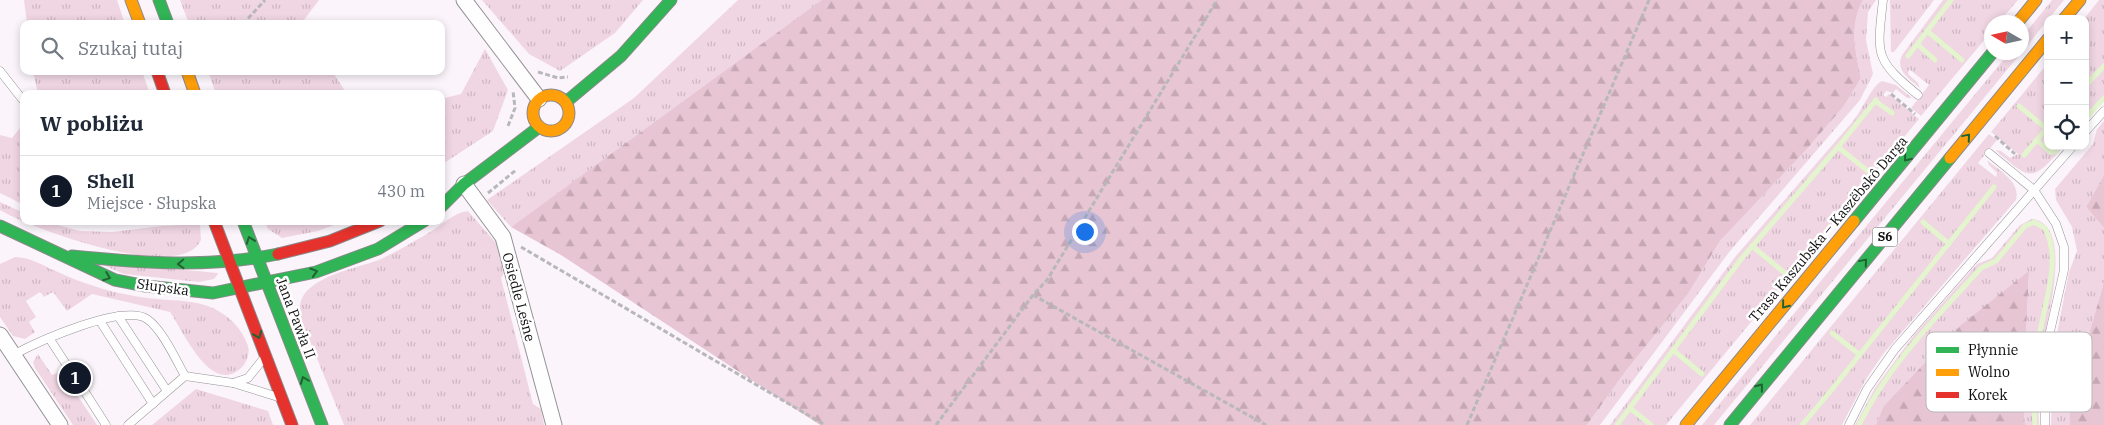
<!DOCTYPE html>
<html lang="pl">
<head>
<meta charset="utf-8">
<style>
  body { margin:0; font-family:"IBM Plex Serif",serif; background:#f2f2f3; color:#1f2937 }
  .controls { position:absolute; right:15px; top:15px; display:grid; overflow:hidden; border-radius:10px; box-shadow:0 2px 8px #0003 }
  .controls button { width:45px; height:45px; display:grid; place-items:center; padding:0; border:0; border-bottom:1px solid #e0e1e3; background:#fff; color:#1f2937; font:25px sans-serif }
  .compass { position:absolute; left:1984px; top:15px; width:45px; height:45px; border-radius:50%; background:#fff; box-shadow:0 2px 8px #0003; rotate:279deg }
  .you { position:absolute; left:1084px; top:231px; width:18px; height:18px; margin:-12px; border:4px solid #fff; border-radius:50%; background:#1a73e8; box-shadow:0 0 0 8px #1a73e833 }
  .badge { display:grid; place-items:center; width:32px; height:32px; border-radius:50%; background:#111827; color:#fff; font-size:16px; font-weight:700 }
  .pin { position:absolute; translate:-50% -50%; border:2px solid #fff; box-shadow:0 1px 5px #0006 }
  .list { margin:0; padding:0; list-style:none }
  h2 { display:flex; justify-content:space-between; align-items:center; height:65px; margin:0; padding:0 20px; font-size:21px }
  h2 small { font-size:16px; font-weight:400; color:#747a83 }
  .list li { display:grid; grid-template-columns:32px 1fr auto; gap:15px; align-items:center; box-sizing:border-box; height:70px; padding:0 20px; border-top:1px solid #e0e1e3 }
  .list b { display:block; font-size:19px; white-space:nowrap }
  .list p { margin:0; font-size:16px; white-space:nowrap; color:#747a83 }
  .list em { font-size:16px; font-style:normal; color:#747a83 }
  .icon { flex:none; width:28px; height:28px; fill:none; stroke:currentColor; stroke-width:2; stroke-linecap:round; stroke-linejoin:round }
  .map { position:relative; flex:none; width:2104px; height:425px; overflow:hidden }
  .search { position:absolute; background:#fff; box-shadow:0 2px 8px #0003; left:20px; top:20px; width:425px; height:55px; display:flex; align-items:center; gap:12px; box-sizing:border-box; padding:0 18px; border-radius:10px; color:#747a83; font-size:19px }
  .panel { position:absolute; background:#fff; box-shadow:0 2px 8px #0003; left:20px; top:90px; width:425px; height:135px; border-radius:10px }
  .map>svg:first-child { display:block }
  .grass { fill:url(#grass-tufts) }
  .forest { fill:url(#forest-firs) }
  .lines { fill:none; stroke-linecap:round; stroke-linejoin:round }
  .stream { stroke:#e3f4ce; stroke-width:5 }
  .lane-casing { stroke:#959395; stroke-width:9 }
  .street-casing { stroke:#959395; stroke-width:17 }
  .fast-casing { stroke:#8c898c; stroke-width:13 }
  .slow-casing { stroke:#8c898c; stroke-width:13 }
  .jam-casing { stroke:#8c898c; stroke-width:13 }
  .path { stroke:#b9b8b9; stroke-width:3; stroke-dasharray:5 2.5; stroke-linecap:butt }
  .lane { stroke:#fefefe; stroke-width:8 }
  .street { stroke:#fefefe; stroke-width:15 }
  .fast { stroke:#30b455; stroke-width:11 }
  .slow { stroke:#ff9f0a; stroke-width:11 }
  .jam { stroke:#e5322d; stroke-width:11 }
  .oneway { stroke:#206232 }
  .labels { text-anchor:middle; stroke-width:5; stroke-linejoin:round; paint-order:stroke }
  .shield { fill:#fff; stroke:#575757; stroke-width:1 }
  .shield-label { font-size:12px; font-weight:bold; fill:#0f0f0f }
  .street-label { font-size:14px; fill:#0f0f0f; stroke:#fff }
  .key { fill:#fff; stroke:#b7b7b7; stroke-width:1 }
  .key-label { font-size:14px; fill:#0f0f0f }
</style>
</head>
<body>
<div class="map">
<svg width="2104" height="425" viewBox="0 0 2104 425">
  <defs>
    <pattern id="grass-tufts" width="24" height="20" patternUnits="userSpaceOnUse" patternTransform="scale(1.25)"><rect width="24" height="20" fill="#f0d6e3"/><path d="M3 7l-1-3M5 7V3M7 7l1-3M15 17l-1-3M17 17v-4M19 17l1-3" fill="none" stroke="#cdb6c2"/></pattern>
    <pattern id="forest-firs" width="22" height="20" patternUnits="userSpaceOnUse" patternTransform="scale(1.25)"><rect width="22" height="20" fill="#e7c5d3"/><path d="M5 1l3.5 6h-7zM16 11l3.5 6h-7z" fill="#c5a8b4"/></pattern>
  </defs>
  <rect width="100%" height="100%" fill="#fbf5fb"/>
  <g class="grass">
    <path d="M24 0H117L125 24H27Z"/>
    <path d="M180 0H319L301 24H189Z"/>
    <path d="M482 0H643L615 33 560 71 529 54Z"/>
    <path d="M738 0H824L511 227 487 200 634 98Z"/>
    <path d="M1863 0H1876L1868 12 1866 40 1873 74 1860 100 1730 251 1600 425H1587L1625 372 1688 294 1720 241 1807 149 1844 106 1861 78C1855 50 1849 26 1863 0Z"/>
    <path d="M1890 0H1934L1894 52H1891Z"/>
    <path d="M1943 0H2018L1999 22H1992L1991 32 1921 116 1911 108 1929 85 1909 69 1908 74 1918 83 1920 88C1909 79 1895 70 1902 55Z"/>
    <path d="M2052 0H2064L2022 52V37Z"/>
    <path d="M2099 0H2104V101L2085 122 2084 19Z"/>
    <path d="M485 49 508 90 493 131 441 165V99L461 94Z"/>
    <path d="M2009 53H2021L1714 425H1702Z"/>
    <path d="M2048 63V146H2064C2031 183 2032 181 1995 150L2001 151 2010 158 2018 154 1991 132Z"/>
    <path d="M33 71H142L150 94H38Z"/>
    <path d="M208 71H332L347 94H216Z"/>
    <path d="M1882 81 1896 85 1912 98H1907L1896 89 1893 93 1886 91 1883 95 1886 97 1889 94 1919 119 1666 425H1610L1735 257 1854 120C1861 111 1874 83 1882 81Z"/>
    <path d="M2104 121V175L2086 207 2104 228V282L2070 400V425H2051L2053 354 2069 272 2077 251 2072 227 2056 200 2055 189 2093 144 2097 129Z"/>
    <path d="M24 123V205L0 193V135L12 138Z"/>
    <path d="M1989 134 1997 140 1978 163 1996 177 1997 173 1989 165 1987 160C2000 171 2021 182 2016 200L1884 353 1866 379 1842 425H1750Z"/>
    <path d="M0 202 24 213V221H43L80 231 112 232 161 226 200 224 201 240C182 284 32 229 0 210Z"/>
    <path d="M468 211 497 244 506 270 501 278 533 404 541 409 544 425H344L301 319C298 308 300 296 310 288 329 272 358 268 381 259 396 252 411 243 425 235 439 228 452 213 468 211Z"/>
    <path d="M2032 219C2077 224 2044 329 2041 356 2038 379 2038 402 2039 425H2025L2023 401 2029 272 1883 407 1876 425H1855L1875 388 1914 335 1977 264 1992 258 2020 225Z"/>
    <path d="M66 221H146L104 225Z"/>
    <path d="M265 221H345L318 231 282 238 268 229Z"/>
    <path d="M15 257C31 257 43 266 58 272 70 278 84 283 97 287 116 293 137 297 157 299 176 301 195 300 213 308 229 316 242 328 248 346 250 353 247 362 242 367 212 398 183 331 170 312L92 294 67 311 53 292 44 297 40 292 26 301 36 317 29 322 35 332 25 339 13 336 0 317V264Z"/>
    <path d="M96 262 218 273V274L214 279 199 282 124 274Z"/>
    <path d="M38 354 52 375 61 371 97 425H73L35 368 33 362Z"/>
    <path d="M196 389 268 411 273 425H152Z"/>
  </g>
  <g class="forest">
    <path d="M822 0H1863C1849 26 1855 50 1861 78L1844 106 1807 149 1720 241 1688 294 1625 372 1587 425H820L561 255 511 227Z"/>
    <path d="M2104 175V228L2086 207Z"/>
    <path d="M2029 271 2023 401 2025 425H1876L1883 407 1960 326Z"/>
    <path d="M2104 282V425H2070V400Z"/>
  </g>
  <g class="lines">
    <g class="stream">
      <path d="M1927 31 1962 60"/>
      <path d="M1917 44 1935 60"/>
      <path d="M1908 56 1951 0"/>
      <path d="M2085 86 2104 66"/>
      <path d="M1875 101 1892 113"/>
      <path d="M2019 106 2047 129"/>
      <path d="M2085 119 2104 98"/>
      <path d="M2037 140 2050 152H2055L2061 146"/>
      <path d="M1838 147 1869 172"/>
      <path d="M2024 155 2048 127"/>
      <path d="M1923 222 1949 244"/>
      <path d="M1752 246 1786 274"/>
      <path d="M1832 333 1860 355"/>
      <path d="M1673 350 1702 374"/>
      <path d="M1630 408 1651 425"/>
      <path d="M1617 425 1742 258 1838 147 1876 100"/>
      <path d="M1802 425 1829 393 1994 187"/>
      <path d="M1859 425C1888 365 1937 317 1981 268L1996 261 2025 226 2034 222 2045 228C2062 260 2044 304 2039 337 2035 366 2033 396 2035 425"/>
    </g>
    <defs>
      <g id="lane">
        <path d="M1883 0C1877 55 1874 59 1918 95"/>
        <path d="M0 71 22 99"/>
        <path d="M2085 132 2104 111"/>
        <path d="M1989 153 2034 190 2056 224 2064 247V270L2049 336 2045 366V425"/>
        <path d="M118 316 167 391"/>
        <path d="M100 321 153 404"/>
        <path d="M49 338 68 367"/>
        <path d="M13 355C37 342 123 303 147 319 162 329 176 360 185 376"/>
        <path d="M233 383 248 378 264 358"/>
        <path d="M83 389 106 425"/>
        <path d="M128 425 185 376 233 383 278 397"/>
        <path d="M1849 425 1867 389 1895 349 2073 146"/>
      </g>
      <g id="street">
        <path d="M464 0 539 99"/>
        <path d="M464 184 503 237 554 425"/>
        <path d="M0 335 60 425"/>
      </g>
      <g id="fast">
        <path d="M159 0 168 24"/>
        <path d="M566 102 621 56 671 0"/>
        <path d="M441 207 464 184 539 127"/>
        <path d="M243 221 322 425"/>
        <path d="M1854 221 1993 52"/>
        <path d="M0 226 115 280 146 286 213 293 316 272 378 249 424 221"/>
        <path d="M72 256C142 263 209 268 278 254"/>
        <path d="M1730 425 1950 158"/>
      </g>
      <g id="slow">
        <path d="M131 0 140 24"/>
        <path d="M2064 19 2080 0"/>
        <path d="M2018 22 2036 0"/>
        <path d="M187 71 195 94"/>
        <circle cx="551" cy="113" r="18"/>
        <path d="M1950 158 2048 39"/>
        <path d="M1686 425 1854 221"/>
      </g>
      <g id="jam">
        <path d="M157 71 165 94"/>
        <path d="M214 221 292 425"/>
        <path d="M278 254 330 241 380 221"/>
      </g>
    </defs>
    <use href="#lane" class="lane-casing"/>
    <use href="#street" class="street-casing"/>
    <use href="#fast" class="fast-casing"/>
    <use href="#slow" class="slow-casing"/>
    <use href="#jam" class="jam-casing"/>
    <g class="path">
      <path d="M243 24 265 0"/>
      <path d="M538 72 558 78 568 77"/>
      <path d="M1891 94 1915 114"/>
      <path d="M508 126 515 108 513 91"/>
      <path d="M1995 136 2015 154"/>
      <path d="M488 193 516 170"/>
      <path d="M521 247 825 425"/>
      <path d="M1033 295 1266 425"/>
      <path d="M936 425 1033 295 1047 280 1217 0"/>
      <path d="M1467 425 1649 0"/>
    </g>
    <use href="#lane" class="lane"/>
    <use href="#street" class="street"/>
    <use href="#fast" class="fast"/>
    <use href="#slow" class="slow"/>
    <use href="#jam" class="jam"/>
  </g>
  <defs><path id="oneway-chevron" d="M-2-3.5L2.5 0L-2 3.5" fill="none" stroke-width="1.6" stroke-linecap="round" stroke-linejoin="round" transform="scale(1.25)"/></defs>
  <g class="oneway">
    <use href="#oneway-chevron" transform="translate(1967 137) rotate(-50)"/>
    <use href="#oneway-chevron" transform="translate(1907 158) rotate(129)"/>
    <use href="#oneway-chevron" transform="translate(250 240) rotate(-110)"/>
    <use href="#oneway-chevron" transform="translate(1864 262) rotate(-50)"/>
    <use href="#oneway-chevron" transform="translate(181 264) rotate(178)"/>
    <use href="#oneway-chevron" transform="translate(314 272) rotate(-17)"/>
    <use href="#oneway-chevron" transform="translate(107 277) rotate(21)"/>
    <use href="#oneway-chevron" transform="translate(1785 305) rotate(129)"/>
    <use href="#oneway-chevron" transform="translate(258 335) rotate(69)"/>
    <use href="#oneway-chevron" transform="translate(304 380) rotate(-111)"/>
    <use href="#oneway-chevron" transform="translate(1760 387) rotate(-51)"/>
  </g>
  <g class="labels">
    <rect class="shield" x="1872.5" y="227.5" width="25" height="19" rx="4"/>
    <g class="shield-label">
      <text x="1885" y="241">S6</text>
    </g>
    <g class="street-label">
      <text transform="translate(1828 229) rotate(-50)" y="5">Trasa Kaszubska – Kaszëbskô Darga</text>
      <text transform="translate(163 287) rotate(8)" y="5">Słupska</text>
      <text transform="translate(519 297) rotate(75)" y="5">Osiedle Leśne</text>
      <text transform="translate(296 318) rotate(69)" y="5">Jana Pawła II</text>
    </g>
  </g>
  <rect x="1926" y="332" width="166" height="80" rx="8" class="key"/>
  <rect x="1936" y="347" width="23" height="6" fill="#30b455"/>
  <rect x="1936" y="369" width="23" height="7" fill="#ff9f0a"/>
  <rect x="1936" y="392" width="23" height="6" fill="#e5322d"/>
  <g class="key-label">
    <text x="1968" y="355">Płynnie</text>
    <text x="1968" y="377">Wolno</text>
    <text x="1968" y="400">Korek</text>
  </g>
</svg>
<div class="controls">
<button>+</button>
<button>−</button>
<button><svg class="icon" aria-label="locate" viewBox="0 0 24 24"><circle cx="12" cy="12" r="6"/><path d="M12 2v4M12 18v4M2 12h4M18 12h4"/></svg></button>
</div>
<svg class="compass" viewBox="-18 -18 36 36"><path d="M0-13l5 13h-10z" fill="#e53935"/><path d="M0 13l5-13h-10z" fill="#747a83"/></svg>
<div class="you"></div>
<div class="pin badge" style="left:75px;top:378px">1</div>
<div class="search"><svg class="icon" aria-label="search" viewBox="0 0 24 24"><circle cx="10" cy="10" r="6"/><path d="M15 15l6 6"/></svg>Szukaj tutaj</div>
<section class="panel">
<h2>W pobliżu<small></small></h2>
<ul class="list">
<li><span class="badge">1</span><div><b>Shell</b><p>Miejsce · Słupska</p></div><em>430 m</em></li>
</ul>
</section>
</div>
</body>
</html>
